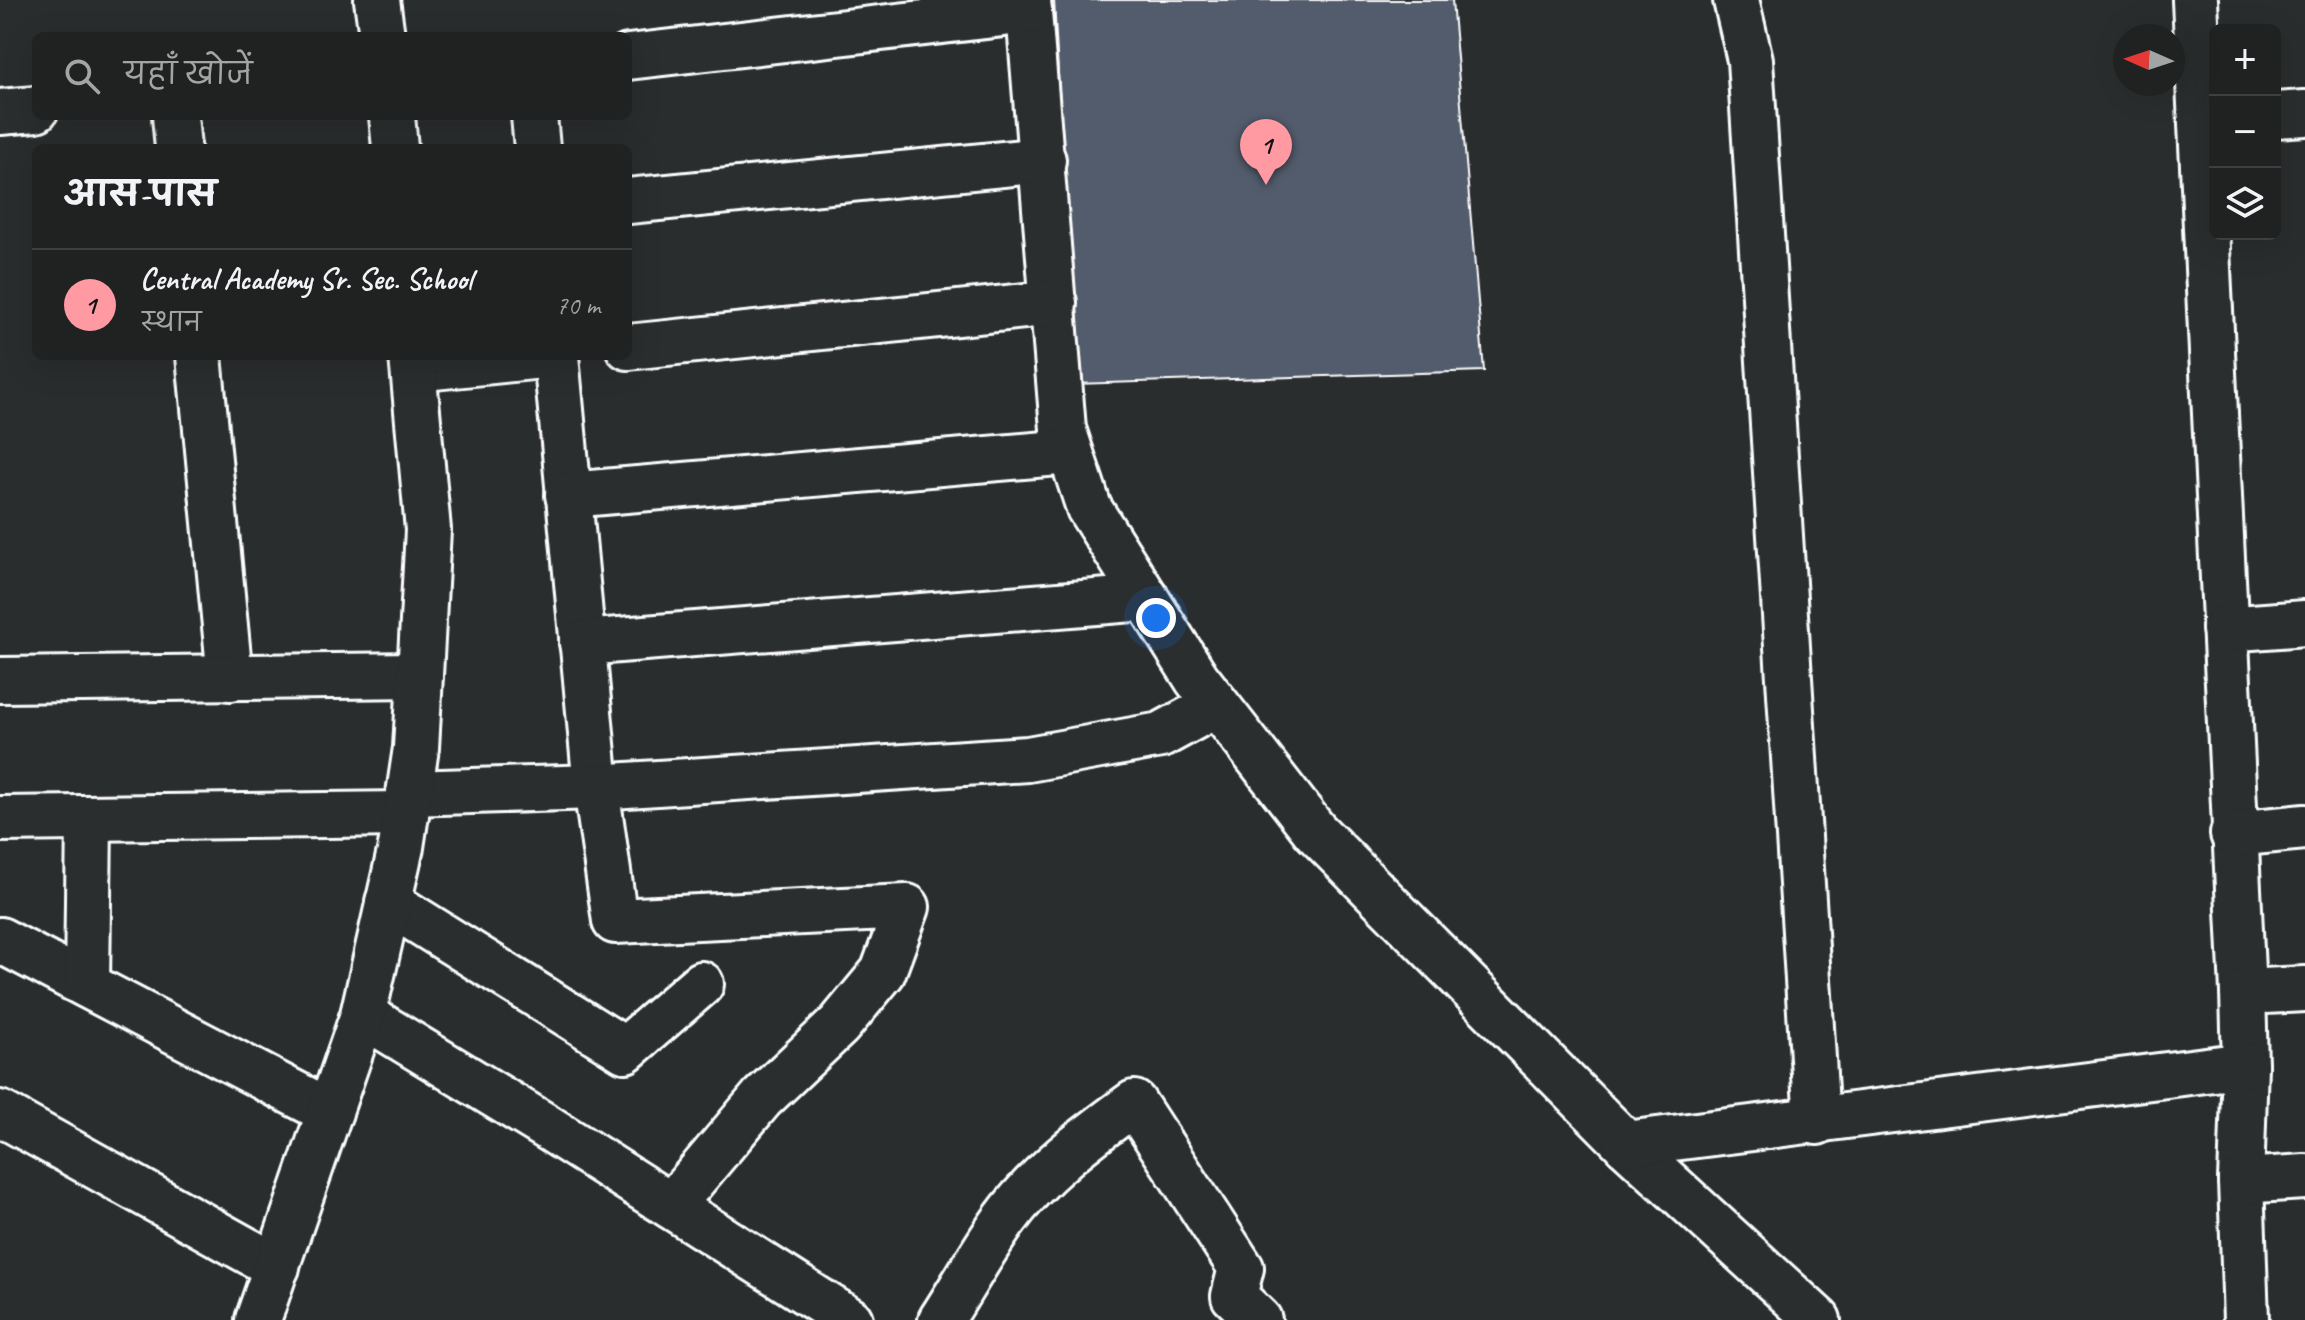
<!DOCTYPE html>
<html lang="hi">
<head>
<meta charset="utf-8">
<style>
  body { margin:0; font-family:Caveat,"Playpen Sans Deva",sans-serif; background:#2d2f2f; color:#f1f3f6 }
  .controls { position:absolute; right:24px; top:24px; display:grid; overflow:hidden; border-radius:12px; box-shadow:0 8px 32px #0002 }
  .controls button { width:72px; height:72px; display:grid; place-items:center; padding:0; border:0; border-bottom:2px solid #3d3f40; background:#202222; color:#f1f3f6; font:40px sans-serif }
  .compass { position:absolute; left:2113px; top:24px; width:72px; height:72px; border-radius:50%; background:#202222; box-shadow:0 8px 32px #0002; rotate:273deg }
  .you { position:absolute; left:1156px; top:618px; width:28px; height:28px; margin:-20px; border:6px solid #fff; border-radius:50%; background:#1a73e8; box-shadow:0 0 0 12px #1a73e833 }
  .badge { display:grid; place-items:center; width:52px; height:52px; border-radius:50%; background:#ff9aa2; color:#111; font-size:26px; font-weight:700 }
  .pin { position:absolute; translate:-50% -66px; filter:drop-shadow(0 2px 4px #0008) }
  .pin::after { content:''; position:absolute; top:42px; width:28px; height:24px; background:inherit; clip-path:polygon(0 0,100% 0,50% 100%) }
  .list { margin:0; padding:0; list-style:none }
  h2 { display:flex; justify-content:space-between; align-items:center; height:104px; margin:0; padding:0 32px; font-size:34px }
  h2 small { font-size:26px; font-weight:400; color:#a2a4a5 }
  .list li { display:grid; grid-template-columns:52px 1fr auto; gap:24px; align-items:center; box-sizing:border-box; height:112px; padding:0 32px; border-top:2px solid #3d3f40 }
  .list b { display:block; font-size:30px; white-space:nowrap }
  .list p { margin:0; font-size:26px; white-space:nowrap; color:#a2a4a5 }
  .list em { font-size:26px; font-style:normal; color:#a2a4a5 }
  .icon { flex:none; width:44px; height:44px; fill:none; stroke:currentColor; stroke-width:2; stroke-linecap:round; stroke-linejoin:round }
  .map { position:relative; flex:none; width:2305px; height:1320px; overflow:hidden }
  .search { position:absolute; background:#202222; box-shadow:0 8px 32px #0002; left:32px; top:32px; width:600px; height:88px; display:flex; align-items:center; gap:20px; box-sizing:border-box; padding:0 28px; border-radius:12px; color:#a2a4a5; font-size:30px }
  .panel { position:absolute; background:#202222; box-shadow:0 8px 32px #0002; left:32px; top:144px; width:600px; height:216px; border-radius:12px }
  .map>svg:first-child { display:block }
  .building { fill:#525c6c; stroke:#fff; stroke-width:2 }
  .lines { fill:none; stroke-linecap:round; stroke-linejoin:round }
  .minor-casing { stroke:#fff; stroke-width:50 }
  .minor { stroke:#2a2d2e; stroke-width:44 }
</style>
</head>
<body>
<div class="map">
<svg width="2305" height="1320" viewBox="0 0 2305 1320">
  <rect width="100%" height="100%" fill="#2a2d2e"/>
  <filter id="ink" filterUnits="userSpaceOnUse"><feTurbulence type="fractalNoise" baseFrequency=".0125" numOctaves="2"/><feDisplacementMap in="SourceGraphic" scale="16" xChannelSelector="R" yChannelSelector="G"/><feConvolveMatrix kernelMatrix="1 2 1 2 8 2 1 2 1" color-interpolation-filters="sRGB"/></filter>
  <g filter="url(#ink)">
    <path class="building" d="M1054 0H1452L1484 371 1075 384Z"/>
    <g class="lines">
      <defs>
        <g id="minor">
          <path d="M377 0 382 36"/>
          <path d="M1028 0 1063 429 1089 508 1197 679 1315 831 1626 1144 1818 1320"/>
          <path d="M1736 0 1750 60 1817 1122"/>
          <path d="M2195 0 2243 992 2245 1065 2241 1181 2246 1320"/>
          <path d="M628 57 1029 11"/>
          <path d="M0 112 36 109"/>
          <path d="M2275 115 2305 113"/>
          <path d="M175 116 178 148"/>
          <path d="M392 116 395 148"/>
          <path d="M534 116 537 148"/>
          <path d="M628 201 1043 160"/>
          <path d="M628 347 1054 303"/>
          <path d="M199 356 230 678"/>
          <path d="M556 356 596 787 615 921 907 907 883 972 839 1025 762 1098 671 1206"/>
          <path d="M414 369 542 356"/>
          <path d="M568 495 1070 452"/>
          <path d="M2225 629 2305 623"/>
          <path d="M582 643 1146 598"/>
          <path d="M0 680 420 675"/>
          <path d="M409 793 596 787 1028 759 1161 735 1216 705"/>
          <path d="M0 819 406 814"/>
          <path d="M2233 834 2305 827"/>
          <path d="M388 902 625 1050 701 984"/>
          <path d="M0 940 330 1112"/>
          <path d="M87 985 89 818"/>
          <path d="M2243 992 2305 989"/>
          <path d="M363 1015 547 1127 850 1320"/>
          <path d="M0 1113 277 1267"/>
          <path d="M1626 1144 2245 1065"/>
          <path d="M2241 1181 2305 1177"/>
          <path d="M258 1320 363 1015 401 847 416 748 428 530 412 356"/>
          <path d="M941 1320C962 1288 981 1253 1003 1222 1038 1173 1087 1137 1134 1103L1241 1268 1234 1296 1259 1320"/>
        </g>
      </defs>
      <use href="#minor" class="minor-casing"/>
      <use href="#minor" class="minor"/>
    </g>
  </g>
</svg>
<div class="controls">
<button>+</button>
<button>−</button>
<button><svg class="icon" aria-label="layers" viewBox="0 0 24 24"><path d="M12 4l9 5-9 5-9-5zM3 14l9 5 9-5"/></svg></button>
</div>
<svg class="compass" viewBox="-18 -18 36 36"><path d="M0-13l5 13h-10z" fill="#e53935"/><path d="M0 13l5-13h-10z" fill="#a2a4a5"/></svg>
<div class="you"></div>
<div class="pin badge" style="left:1266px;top:185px">1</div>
<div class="search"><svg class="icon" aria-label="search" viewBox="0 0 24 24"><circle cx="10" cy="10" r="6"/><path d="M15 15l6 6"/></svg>यहाँ खोजें</div>
<section class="panel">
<h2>आस-पास<small></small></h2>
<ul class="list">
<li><span class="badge">1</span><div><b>Central Academy Sr. Sec. School</b><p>स्थान</p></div><em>70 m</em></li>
</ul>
</section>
</div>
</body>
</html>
